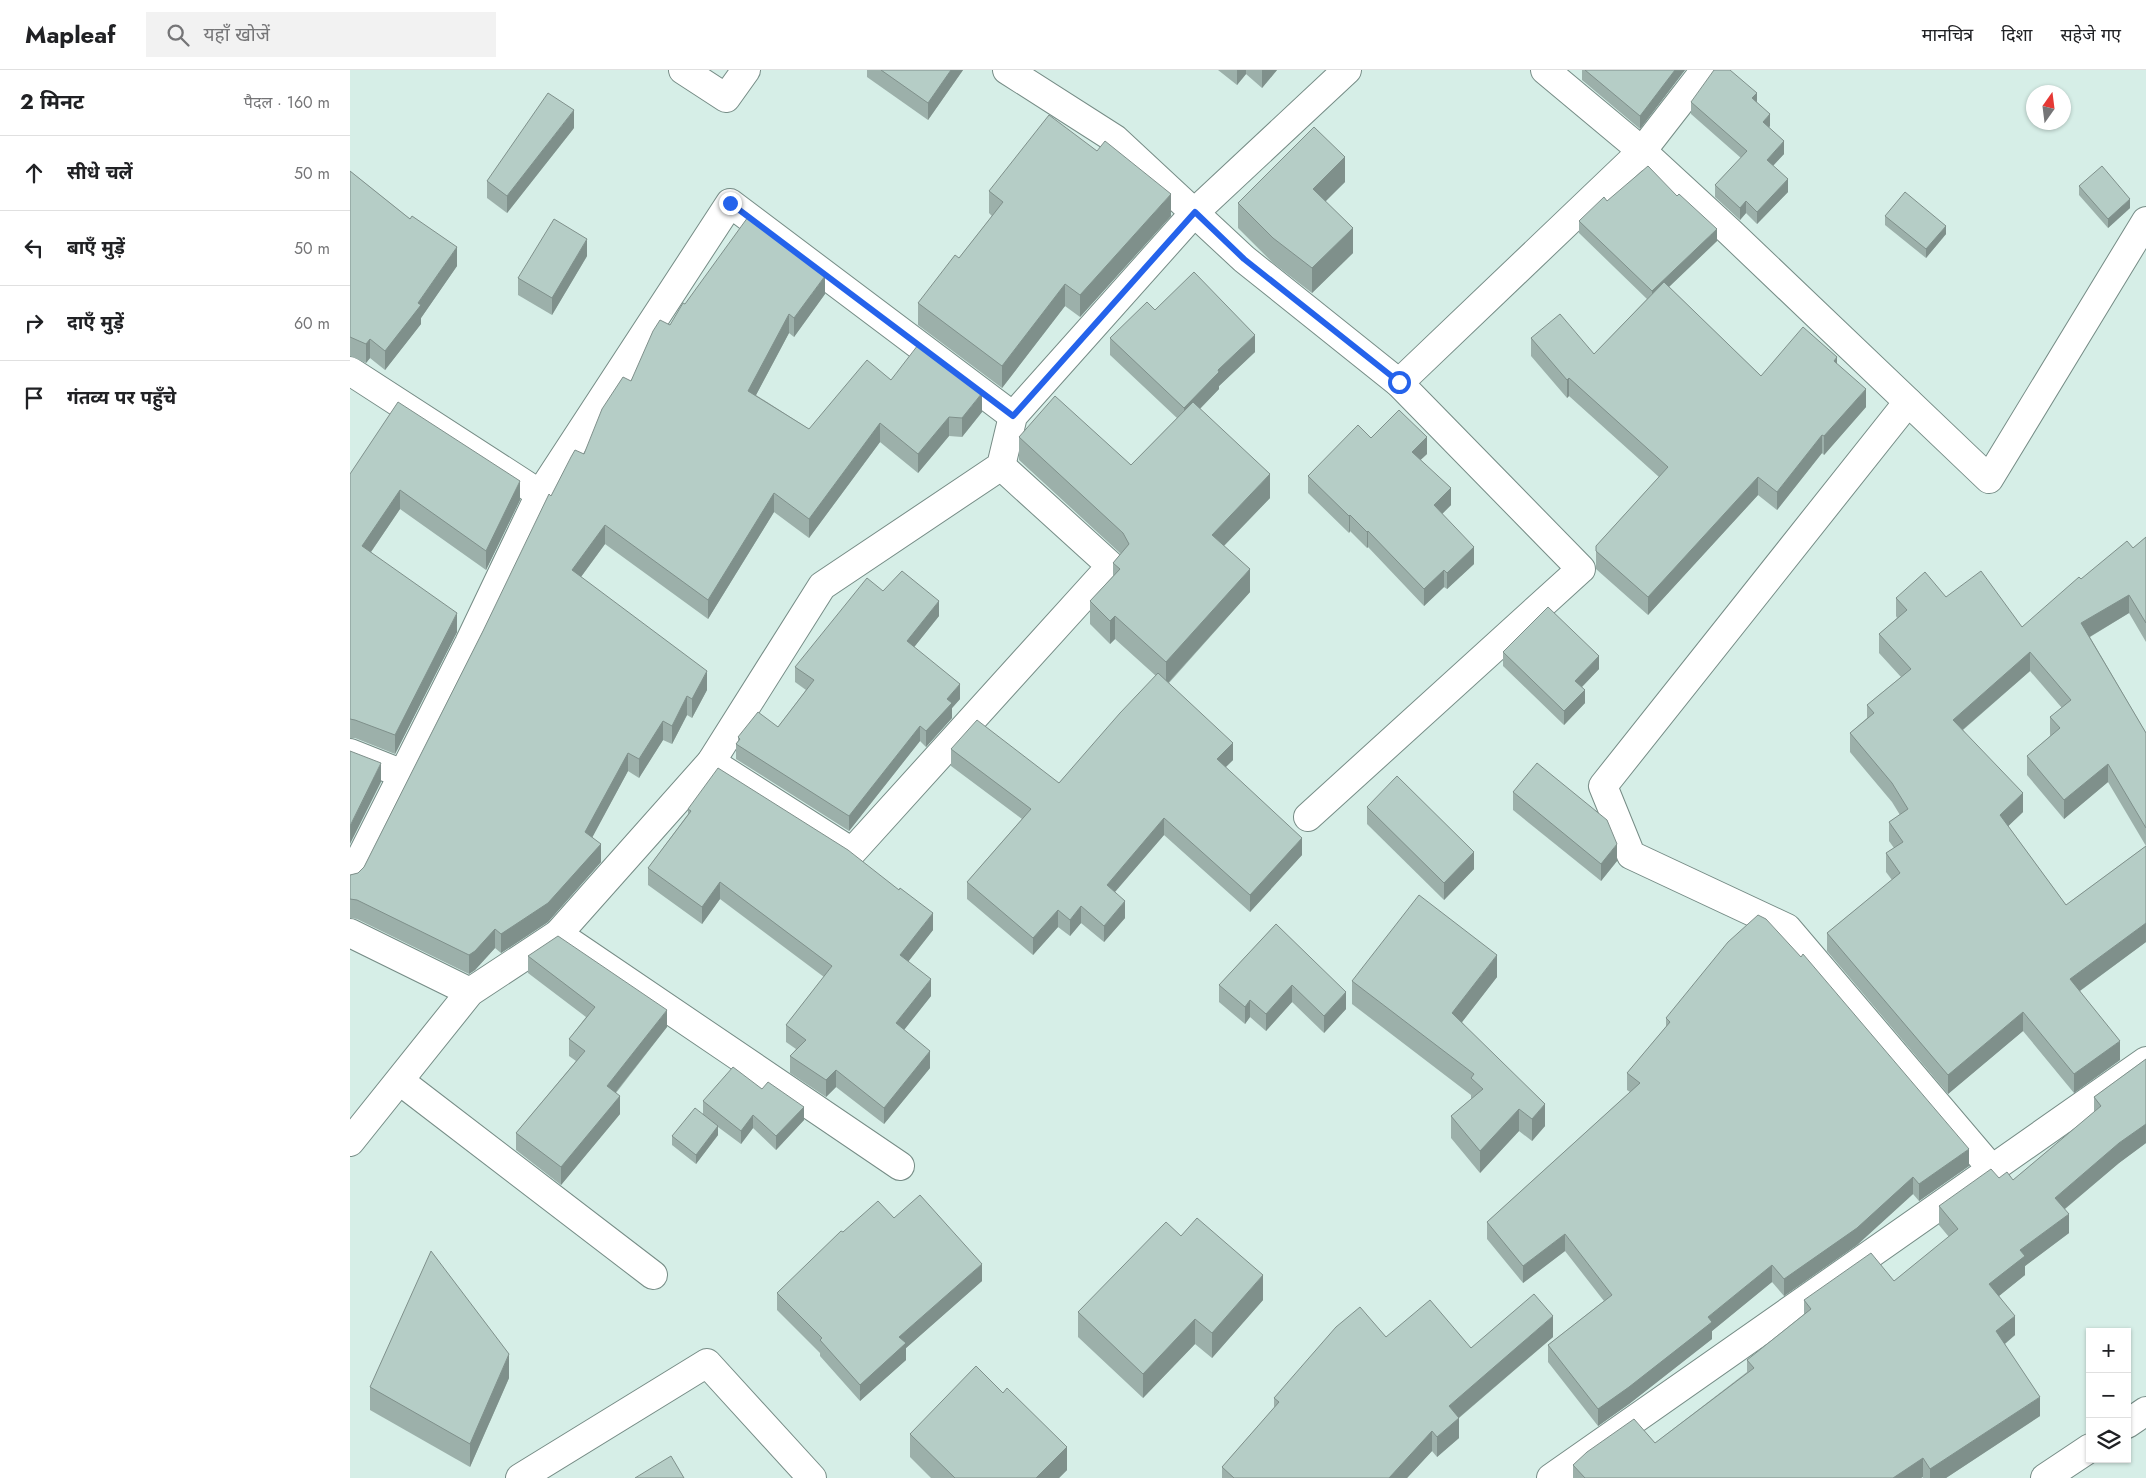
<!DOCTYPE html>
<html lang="hi">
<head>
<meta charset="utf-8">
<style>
  body { margin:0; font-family:Jost,"Noto Sans Devanagari",sans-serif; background:#f2f2f2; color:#202124 }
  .controls { position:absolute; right:15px; bottom:15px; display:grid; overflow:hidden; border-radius:0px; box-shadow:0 1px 4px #0004 }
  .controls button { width:45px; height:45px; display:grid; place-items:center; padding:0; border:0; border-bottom:1px solid #e0e0e0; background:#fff; color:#202124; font:25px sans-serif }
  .compass { position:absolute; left:1676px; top:15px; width:45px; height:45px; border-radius:50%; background:#fff; box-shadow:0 1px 4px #0004; rotate:14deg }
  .stop { position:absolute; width:15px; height:15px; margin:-11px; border:4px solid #2563eb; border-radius:50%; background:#fff }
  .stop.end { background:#2563eb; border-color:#fff; box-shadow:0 1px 5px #0008 }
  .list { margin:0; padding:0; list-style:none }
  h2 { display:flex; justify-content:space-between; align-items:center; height:65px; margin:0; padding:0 20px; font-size:21px }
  h2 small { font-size:16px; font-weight:400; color:#757577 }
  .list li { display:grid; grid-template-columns:32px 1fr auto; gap:15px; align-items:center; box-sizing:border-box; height:75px; padding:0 20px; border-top:1px solid #e0e0e0 }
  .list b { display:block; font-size:19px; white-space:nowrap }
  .list em { font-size:16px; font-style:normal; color:#757577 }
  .icon { flex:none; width:28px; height:28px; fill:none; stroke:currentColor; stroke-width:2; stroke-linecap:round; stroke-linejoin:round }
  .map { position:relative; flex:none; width:1796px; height:1408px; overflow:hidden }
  header { display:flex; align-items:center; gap:30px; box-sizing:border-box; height:70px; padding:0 25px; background:#fff; border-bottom:1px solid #e0e0e0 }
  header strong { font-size:24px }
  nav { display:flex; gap:28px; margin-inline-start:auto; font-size:18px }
  .search { width:350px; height:45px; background:#f2f2f2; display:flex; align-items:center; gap:12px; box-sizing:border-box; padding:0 18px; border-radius:0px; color:#757577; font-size:19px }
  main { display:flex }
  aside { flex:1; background:#fff }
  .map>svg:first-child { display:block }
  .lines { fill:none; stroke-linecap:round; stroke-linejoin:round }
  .minor-casing { stroke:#768c86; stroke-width:30 }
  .minor { stroke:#fff; stroke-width:28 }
  .wall { fill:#9cb0aa; fill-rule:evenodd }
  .shaded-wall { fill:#7f908b }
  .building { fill:#b5cdc6; stroke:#7f908b }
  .route { stroke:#2563eb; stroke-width:6 }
</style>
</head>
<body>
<header>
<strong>Mapleaf</strong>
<div class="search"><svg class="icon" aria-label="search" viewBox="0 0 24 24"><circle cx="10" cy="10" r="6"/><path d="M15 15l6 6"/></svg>यहाँ खोजें</div>
<nav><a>मानचित्र</a><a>दिशा</a><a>सहेजे गए</a></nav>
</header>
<main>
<aside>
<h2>2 मिनट<small>पैदल · 160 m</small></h2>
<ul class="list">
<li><svg class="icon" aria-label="ahead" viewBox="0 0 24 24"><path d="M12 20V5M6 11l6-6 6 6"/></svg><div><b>सीधे चलें</b></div><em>50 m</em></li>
<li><svg class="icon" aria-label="left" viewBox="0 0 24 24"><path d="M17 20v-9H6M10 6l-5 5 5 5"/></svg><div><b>बाएँ मुड़ें</b></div><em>50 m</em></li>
<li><svg class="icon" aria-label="right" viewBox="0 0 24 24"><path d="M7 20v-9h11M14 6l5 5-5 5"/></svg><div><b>दाएँ मुड़ें</b></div><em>60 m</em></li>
<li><svg class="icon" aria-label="arrive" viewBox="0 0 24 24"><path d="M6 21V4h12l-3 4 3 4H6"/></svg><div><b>गंतव्य पर पहुँचे</b></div></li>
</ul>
</aside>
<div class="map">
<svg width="1796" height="1408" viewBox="0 0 1796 1408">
  <rect width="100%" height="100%" fill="#d6eee7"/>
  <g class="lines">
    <defs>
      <g id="minor">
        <path d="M333 0 376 28 396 0"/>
        <path d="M657 0 765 69 894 189 1049 313 1231 499 958 747"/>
        <path d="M1355 0 1292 81 1380 162 1639 409 1796 151"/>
        <path d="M0 301 190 424"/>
        <path d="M1049 313 1292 81 1195 0"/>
        <path d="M1558 332 1253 716 1281 785 1437 858 1641 1098"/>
        <path d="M0 683 53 704"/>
        <path d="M361 692 502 782 761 496 651 396"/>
        <path d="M0 809 119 573 190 424 380 133 663 346"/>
        <path d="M0 863 120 922"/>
        <path d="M208 864 550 1096"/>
        <path d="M50 1011 303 1205"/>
        <path d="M0 1072 120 922 208 864 361 692 472 516 651 396 663 346 845 142 997 0"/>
        <path d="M1777 1354 1796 1341"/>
        <path d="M170 1408 357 1293 462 1408"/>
        <path d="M1201 1408 1796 991"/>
        <path d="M1695 1408 1740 1378"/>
      </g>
    </defs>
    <use href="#minor" class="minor-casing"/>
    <use href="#minor" class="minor"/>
  </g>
  <g class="wall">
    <path d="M517 0H613L578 50 517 7Z"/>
    <path d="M868 0H927L912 18 896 4 887 15Z"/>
    <path d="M1232 0H1335L1290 59 1232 10Z"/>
    <path d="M1341 32 1407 33 1420 56 1419 57 1434 84 1423 96 1438 122 1407 154 1396 143 1390 150 1365 127V115L1391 88 1341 44Z"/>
    <path d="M224 58 157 143 137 128V111Z"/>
    <path d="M0 101 60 149 107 196 71 248V254L35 300 20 288 16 293 0 286Z"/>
    <path d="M995 112 975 131 1003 183 962 223 923 193 888 158V133Z"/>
    <path d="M1729 116 1780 138 1758 158 1729 125Z"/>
    <path d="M639 121 821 146 730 247 715 236 652 318 568 255V233L609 188 642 146 639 143Z"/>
    <path d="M1257 131 1367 171 1319 217 1411 306 1487 294 1516 337 1474 385 1472 383 1427 440 1408 425 1298 545 1246 499V476L1309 407 1219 326 1217 328 1181 286V268L1244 284 1297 229 1229 163V151Z"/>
    <path d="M1535 146 1596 164 1576 188 1535 155Z"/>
    <path d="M237 186 202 245 168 225V208Z"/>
    <path d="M475 224 444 267 439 263 406 325 459 359 541 310 632 342 612 367 599 366 568 403 530 372 459 468 424 442 358 549 255 474 231 507 357 620 342 648 337 645 322 674 313 670 289 708 278 701 242 767 251 792 198 852 151 883 145 878 125 900 119 904 7 849 0 848V805L8 803 14 797 201 426 234 384 281 311 335 234Z"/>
    <path d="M805 240 905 282 869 316V319L850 339 920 428 874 476 900 522 819 613 883 690 875 697 952 785 900 842 814 765 765 822 775 848 754 872 731 853 720 866 708 857 683 885 617 829V812L672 749 601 696V679L709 713 806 606 765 569 760 574 740 554V531L763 506V493L771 484 669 390V367L781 395 827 348 760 285V268Z"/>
    <path d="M1077 384 1070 390 1101 435 1092 444 1124 494 1097 519 1094 517 1074 536 1018 477 1017 478 1000 461 999 463 958 423V406Z"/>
    <path d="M0 404 170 430 136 500 50 439 21 482 107 562 45 684 5 668H0Z"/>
    <path d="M1796 467V572L1779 543 1740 567 1796 663V872L1730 921 1770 990 1724 1023 1673 961 1598 1024 1477 881V863L1542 810 1536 802V783L1544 778 1539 771V752L1550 745 1542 732 1500 682V663L1517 648V635L1551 607 1529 583V564L1547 548 1546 546V528L1596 527 1672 557 1731 509 1783 478ZM1680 601 1712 638 1700 647V666L1677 686V705L1714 749 1758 712 1796 776 1716 835 1658 756 1673 742 1613 660Z"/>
    <path d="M533 521 589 546 564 577 610 629 602 638V648L576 677 570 671 499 761 386 689V674L388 671V667L428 657 456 620 445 612V597Z"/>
    <path d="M1153 582 1249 599 1232 617 1235 633 1214 655 1153 596Z"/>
    <path d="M1163 722 1267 791 1251 811 1163 740Z"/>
    <path d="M1017 737 1124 799 1094 830 1017 754Z"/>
    <path d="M338 739 583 860 558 892 581 926 554 960 580 998 534 1054 486 1017 476 1027 440 1003V986L446 979 436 972V955L474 907 370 829 352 854 298 815V798L338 744Z"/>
    <path d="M926 854 996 939 974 963 942 932 916 961 900 947 895 954 869 932V915Z"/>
    <path d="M178 886 317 957 266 1023 270 1044 211 1115 166 1080V1063L226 991 219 986V969L236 947 178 903Z"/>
    <path d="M1147 907 1112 952 1195 1056 1182 1071 1169 1061 1130 1103 1101 1068V1046L1121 1029V1025L1002 934V911Z"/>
    <path d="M1316 948 1619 1096 1569 1131 1563 1124 1507 1175 1434 1226 1422 1212 1362 1261V1269L1279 1334 1248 1356 1198 1292V1275L1254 1231 1215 1181 1173 1213 1137 1169V1152L1280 1022 1277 1020V1003L1316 957Z"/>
    <path d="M1796 989V1073L1769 1093 1715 1139 1719 1163 1675 1196V1205L1649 1226 1665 1265 1655 1274 1690 1346 1596 1408H1573V1407L1571 1408H1223V1395L1305 1373 1397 1302V1290L1454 1244V1230L1544 1211 1599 1167 1589 1155V1136L1649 1108 1663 1110 1744 1042V1027Z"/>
    <path d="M412 1019 454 1050 426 1080 403 1058 391 1074 368 1057V1065L346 1094 322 1075V1066L353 1044V1031Z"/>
    <path d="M544 1148 632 1211 556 1278V1290L510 1331 470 1286V1283L427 1240V1223L493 1162Z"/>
    <path d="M831 1166 913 1230 862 1288 845 1274 793 1328 728 1267V1242Z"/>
    <path d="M1036 1267 1121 1278 1203 1267 1109 1348V1368L1087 1387 1082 1381 1057 1408H872V1397L924 1338V1328Z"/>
    <path d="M159 1308 120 1397 20 1340V1317Z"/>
    <path d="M560 1364 717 1400 709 1408H581L560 1387Z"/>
  </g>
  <g class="shaded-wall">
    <path d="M601 0H613L578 50V33Z"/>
    <path d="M887 0H896V4L887 15Z"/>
    <path d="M912 0H927L912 18Z"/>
    <path d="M1325 0H1335L1290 59V46Z"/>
    <path d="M1407 23V35L1402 28Z"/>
    <path d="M224 40V58L157 143V126Z"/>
    <path d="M1420 44V56L1413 64V52Z"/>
    <path d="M1434 71V84L1417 102V90Z"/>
    <path d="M995 87V112L963 144V119Z"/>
    <path d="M1438 109V122L1407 154V142Z"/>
    <path d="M821 124V146L730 247V225Z"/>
    <path d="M1780 129V138L1758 158V149Z"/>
    <path d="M1396 131V143L1390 150V138Z"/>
    <path d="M1596 156V164L1576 188V179Z"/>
    <path d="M1003 158V183L962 223V198Z"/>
    <path d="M1367 159V171L1302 233V221Z"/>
    <path d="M237 169V186L202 245V228Z"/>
    <path d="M107 177V196L71 248V254L35 300V281Z"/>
    <path d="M475 206V224L444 267V248Z"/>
    <path d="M715 214V236L652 318V296Z"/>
    <path d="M439 244V263L398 340V321Z"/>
    <path d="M905 265V282L869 316V319L834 355V338L868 300Z"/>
    <path d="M20 269V288L16 293V274Z"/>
    <path d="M1487 287V305L1484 291Z"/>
    <path d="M1219 308V326L1217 328V310Z"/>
    <path d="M1516 319V337L1474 385V366Z"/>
    <path d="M632 323V342L612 367V348Z"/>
    <path d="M599 347V366L568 403V384Z"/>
    <path d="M530 353V372L459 468V449Z"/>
    <path d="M1472 365V383L1427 440V422Z"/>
    <path d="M1077 367V384L1062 398V382Z"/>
    <path d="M920 404V428L862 488V465Z"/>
    <path d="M1408 407V425L1298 545V527Z"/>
    <path d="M170 411V430L136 500V481Z"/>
    <path d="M1101 418V435L1084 452V435Z"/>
    <path d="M50 420V439L12 495V476Z"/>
    <path d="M424 423V442L358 549V530Z"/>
    <path d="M1000 445V461L999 463V446Z"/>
    <path d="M255 455V474L222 519V500Z"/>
    <path d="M1018 461V477L1017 478V462Z"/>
    <path d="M1124 477V494L1097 519V503Z"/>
    <path d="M900 499V522L816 615V592Z"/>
    <path d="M1094 500V517L1074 536V519Z"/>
    <path d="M1779 525V543L1731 572V553Z"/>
    <path d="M589 531V546L557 586V571Z"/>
    <path d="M107 543V562L45 684V665Z"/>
    <path d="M765 546V569L760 574V551Z"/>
    <path d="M1680 582V601L1603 668V650Z"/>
    <path d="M1249 586V599L1225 624V611Z"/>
    <path d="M357 601V620L342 648V629Z"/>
    <path d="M610 614V629L602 638V648L576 677V661L597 629Z"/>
    <path d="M1235 620V633L1214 655V641Z"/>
    <path d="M337 626V645L322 674V656Z"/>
    <path d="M313 651V670L289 708V689Z"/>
    <path d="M570 656V671L499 761V746Z"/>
    <path d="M883 673V690L867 706V689Z"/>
    <path d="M278 683V701L235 781V762Z"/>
    <path d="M31 693V712L0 774V756Z"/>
    <path d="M1758 694V712L1714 749V730Z"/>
    <path d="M1673 723V742L1650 764V745Z"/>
    <path d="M814 748V765L757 831V815Z"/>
    <path d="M952 768V785L900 842V825Z"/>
    <path d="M251 774V792L198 852 151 883V864Z"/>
    <path d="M1267 774V791L1251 811V794Z"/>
    <path d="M1124 782V799L1094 830V813Z"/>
    <path d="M370 812V829L352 854V837Z"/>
    <path d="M775 831V848L754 872V856Z"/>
    <path d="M731 836V853L720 866V850Z"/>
    <path d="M708 840V857L683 885V868Z"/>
    <path d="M583 843V860L550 902V885Z"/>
    <path d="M1796 853V872L1720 928V909Z"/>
    <path d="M145 859V878L125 900 119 904V885Z"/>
    <path d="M1147 885V907L1102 965V943Z"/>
    <path d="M581 909V926L546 970V953Z"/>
    <path d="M942 915V932L916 961V944Z"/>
    <path d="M996 922V939L974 963V946Z"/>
    <path d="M900 930V947L895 954V937Z"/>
    <path d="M317 940V957L257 1033V1016Z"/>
    <path d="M1673 942V961L1598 1024V1005Z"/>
    <path d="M1770 971V990L1724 1023V1004Z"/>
    <path d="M580 981V998L534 1054V1038Z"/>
    <path d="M486 1000V1017L476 1027V1010Z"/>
    <path d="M270 1026V1044L211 1115V1097Z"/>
    <path d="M1195 1034V1056L1182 1071V1049Z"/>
    <path d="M454 1037V1050L426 1080V1066Z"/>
    <path d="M1169 1039V1061L1130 1103V1081Z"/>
    <path d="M403 1045V1058L391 1074V1061Z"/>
    <path d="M1796 1054V1073L1769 1093 1705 1147V1128L1769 1073Z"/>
    <path d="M368 1056V1065L346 1094V1085Z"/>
    <path d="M1619 1079V1096L1569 1131V1114Z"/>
    <path d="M1563 1107V1124L1507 1175 1434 1226V1209Z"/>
    <path d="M1719 1144V1163L1675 1196V1205L1639 1234V1214L1670 1180Z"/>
    <path d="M1215 1164V1181L1173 1213V1196Z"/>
    <path d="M632 1194V1211L556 1278V1290L510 1331V1315L549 1267Z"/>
    <path d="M1422 1195V1212L1362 1261V1269L1279 1334 1248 1356V1339L1358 1247Z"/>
    <path d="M913 1205V1230L862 1288V1263Z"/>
    <path d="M1203 1246V1267L1099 1356V1336Z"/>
    <path d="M1665 1246V1265L1646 1281V1261Z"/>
    <path d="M845 1249V1274L793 1328V1304Z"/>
    <path d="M159 1284V1308L120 1397V1374Z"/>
    <path d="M1690 1327V1346L1596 1408H1580V1399Z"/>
    <path d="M1109 1348V1368L1087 1387V1367Z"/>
    <path d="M1082 1361V1381L1057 1408H1039Z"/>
    <path d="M717 1377V1400L709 1408H686Z"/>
    <path d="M1573 1388V1407L1571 1408H1543Z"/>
  </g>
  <g class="building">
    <path d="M531 0H601L578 33Z"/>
    <path d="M1235 0H1325L1290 46Z"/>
    <path d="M1364 0H1380L1407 23 1402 28 1420 44 1413 52 1434 71 1417 90 1438 109 1407 142 1396 131 1390 138 1365 115 1397 81 1341 32Z"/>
    <path d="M198 23 224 40 157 126 137 111Z"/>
    <path d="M699 45 747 81 755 71 821 124 730 225 715 214 652 296 568 233 605 185 609 188 653 132 639 121Z"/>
    <path d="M964 57 995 87 963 119 1003 158 962 198 923 168 888 133Z"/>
    <path d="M1298 96 1327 126 1329 124 1367 159 1302 221 1229 151 1254 127 1257 131Z"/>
    <path d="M1752 96 1780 129 1758 149 1729 116Z"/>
    <path d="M0 101 60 149 62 146 107 177 68 233 71 235 35 281 20 269 16 274 0 267Z"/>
    <path d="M1555 122 1596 156 1576 179 1535 146Z"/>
    <path d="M398 147 475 206 444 248 439 244 398 321 459 359 517 290 541 310 568 275 632 323 612 348 599 347 568 384 530 353 459 449 424 423 358 530 255 455 222 500 357 601 342 629 337 626 322 656 313 651 289 689 278 683 235 762 251 774 198 833 151 864 145 859 125 881 119 885 7 830 0 829V805L8 803 14 797 133 561 199 424 201 426 221 387 225 380 234 384 252 339 273 307 281 311 303 261 310 250 320 255 333 233 335 234Z"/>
    <path d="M204 149 237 169 202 228 168 208Z"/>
    <path d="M844 202 905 265 868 300 869 302 834 338 760 268 797 232 805 240Z"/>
    <path d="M1314 212 1411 306 1453 257 1487 287 1484 291 1516 319 1474 366 1472 365 1427 422 1408 407 1298 527 1246 481V476L1318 397 1219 308 1217 310 1181 268 1210 244 1244 284Z"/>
    <path d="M705 326 781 395 843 332 920 404 862 465 900 499 816 592 765 546 760 551 740 531 770 499 763 493 779 474 773 463 669 367Z"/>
    <path d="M48 332 170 411 136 481 50 420 12 476 107 543 45 665 5 650 0 649V404Z"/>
    <path d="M1049 340 1077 367 1062 382 1101 418 1084 435 1124 477 1097 503 1094 500 1074 519 1018 461 1017 462 1000 445 999 446 958 406 1008 355 1021 368Z"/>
    <path d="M1796 467V553L1779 525 1731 553 1796 663V758L1758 694 1714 730 1677 686 1710 658 1700 647 1721 630 1680 582 1603 650 1673 723 1650 745 1716 835 1796 776V853L1720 909 1770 971 1724 1004 1673 942 1598 1005 1477 863 1550 803 1536 783 1553 772 1539 752 1558 739 1542 713 1500 663 1524 643 1517 635 1561 599 1529 564 1557 540 1546 528 1575 502 1596 527 1631 501 1672 557 1729 507 1731 509 1777 471 1783 478Z"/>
    <path d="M552 501 589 531 557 571 610 614 597 629 602 633 576 661 570 656 499 746 386 674 390 669 388 667 408 642 428 657 464 610 445 597 517 508 533 521Z"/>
    <path d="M1198 537 1249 586 1225 611 1235 620 1214 641 1153 582Z"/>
    <path d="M808 603 883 673 867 689 952 768 900 825 814 748 757 815 775 831 754 856 731 836 720 850 708 840 683 868 617 812 681 739 601 679 627 650 709 713 770 643Z"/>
    <path d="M0 681 31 693 0 756Z"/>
    <path d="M1187 693 1257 750 1267 774 1251 794 1163 722Z"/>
    <path d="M368 698 498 780 549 820 550 818 583 843 550 885 581 909 546 953 580 981 534 1038 486 1000 476 1010 440 986 456 970 436 955 482 896 370 812 352 837 298 798 341 741 338 739Z"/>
    <path d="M1047 706 1124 782 1094 813 1017 737Z"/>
    <path d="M1069 825 1147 885 1102 943 1195 1034 1182 1049 1169 1039 1130 1081 1101 1046 1133 1019 1121 1008 1124 1004 1002 911Z"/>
    <path d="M1408 845 1416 849 1451 887 1453 884 1619 1079 1569 1114 1563 1107 1507 1158 1434 1209 1422 1195 1358 1247 1362 1252 1279 1317 1248 1339 1198 1275 1262 1225 1215 1164 1173 1196 1137 1152 1290 1013 1277 1003 1320 952 1316 948 1378 872Z"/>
    <path d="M926 854 996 922 974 946 942 915 916 944 900 930 895 937 869 915Z"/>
    <path d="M208 866 317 940 257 1016 270 1026 211 1097 166 1063 235 981 219 969 245 937 178 886Z"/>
    <path d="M1796 989V1054L1769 1073 1705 1128 1719 1144 1670 1180 1675 1186 1639 1214 1665 1246 1646 1261 1690 1327 1580 1399 1573 1388 1543 1408H1235L1223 1395 1237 1382 1284 1349 1305 1373 1404 1298 1397 1290 1461 1239 1454 1230 1521 1183 1544 1211 1608 1159 1589 1136 1641 1099 1649 1108 1657 1102 1663 1110 1751 1036 1744 1027Z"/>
    <path d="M383 997 412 1019 418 1012 454 1037 426 1066 403 1045 391 1061 353 1031Z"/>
    <path d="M345 1038 368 1056 346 1085 322 1066Z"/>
    <path d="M570 1125 632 1194 549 1267 556 1273 510 1315 470 1270 472 1268 427 1223 491 1161 493 1162 528 1131 544 1148Z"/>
    <path d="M847 1148 913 1205 862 1263 845 1249 793 1304 728 1242 816 1152 831 1166Z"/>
    <path d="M81 1181 159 1284 120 1374 20 1317Z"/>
    <path d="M1184 1224 1203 1246 1099 1336 1109 1348 1087 1367 1082 1361 1039 1408H884L872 1397 929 1332 924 1328 986 1257 1010 1237 1036 1267 1080 1230 1121 1278Z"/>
    <path d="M626 1296 653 1323 657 1318 717 1377 686 1408H605L560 1364Z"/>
    <path d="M321 1386 334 1408H285Z"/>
  </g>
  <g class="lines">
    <path class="route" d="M380 133 663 346 845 142 894 189 1049 312"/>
  </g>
</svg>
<div class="controls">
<button>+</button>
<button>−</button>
<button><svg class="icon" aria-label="layers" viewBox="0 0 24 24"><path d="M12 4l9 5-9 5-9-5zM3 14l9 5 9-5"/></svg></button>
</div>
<svg class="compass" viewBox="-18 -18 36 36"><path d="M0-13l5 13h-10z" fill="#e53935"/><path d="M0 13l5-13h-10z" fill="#757577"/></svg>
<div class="stop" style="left:1049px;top:312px"></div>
<div class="stop end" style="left:380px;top:133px"></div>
</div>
</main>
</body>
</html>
